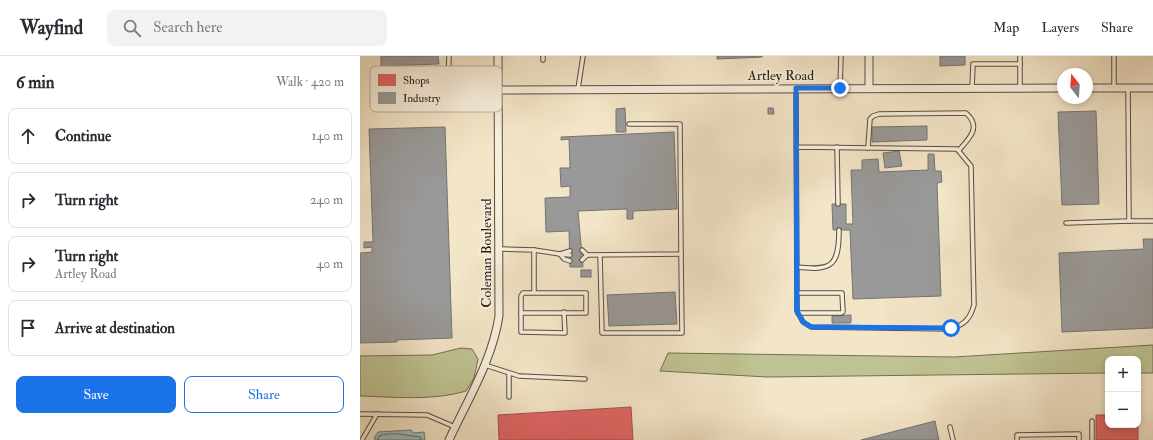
<!DOCTYPE html>
<html lang="en">
<head>
<meta charset="utf-8">
<style>
  body { margin:0; font-family:"IM FELL Double Pica",serif; background:#f2f2f3; color:#2b2b33 }
  .controls { position:absolute; right:12px; bottom:12px; display:grid; overflow:hidden; border-radius:8px; box-shadow:0 2px 6px #0003 }
  .controls button { width:36px; height:36px; display:grid; place-items:center; padding:0; border:0; border-bottom:1px solid #e1e1e2; background:#fff; color:#2b2b33; font:20px sans-serif }
  .compass { position:absolute; left:697px; top:12px; width:36px; height:36px; border-radius:50%; background:#fff; box-shadow:0 2px 6px #0003; rotate:343deg }
  .stop { position:absolute; width:12px; height:12px; margin:-9px; border:3px solid #1a73e8; border-radius:50%; background:#fff }
  .stop.end { background:#1a73e8; border-color:#fff; box-shadow:0 1px 4px #0008 }
  .list { margin:0; padding:0; list-style:none }
  h2 { display:flex; justify-content:space-between; align-items:center; height:52px; margin:0; padding:0 16px; font-size:17px }
  h2 small { font-size:13px; font-weight:400; color:#7c7c81 }
  .list li { display:grid; grid-template-columns:26px 1fr auto; gap:12px; align-items:center; box-sizing:border-box; height:56px; margin:0 8px 8px; padding:0 8px; border:1px solid #e1e1e2; border-radius:8px }
  .list b { display:block; font-size:15px; white-space:nowrap }
  .list p { margin:0; font-size:13px; white-space:nowrap; color:#7c7c81 }
  .list em { font-size:13px; font-style:normal; color:#7c7c81 }
  .actions { display:flex; gap:8px; padding:12px 16px }
  .actions a { flex:1; padding:9px 0; border:1px solid #1a73e8; border-radius:8px; text-align:center; font-size:14px; color:#1a73e8 }
  .actions .main { background:#1a73e8; color:#fff }
  .icon { flex:none; width:22px; height:22px; fill:none; stroke:currentColor; stroke-width:2; stroke-linecap:round; stroke-linejoin:round }
  .map { position:relative; flex:none; width:793px; height:384px; overflow:hidden }
  header { display:flex; align-items:center; gap:24px; box-sizing:border-box; height:56px; padding:0 20px; background:#fff; border-bottom:1px solid #e1e1e2 }
  header strong { font-size:19px }
  nav { display:flex; gap:22px; margin-inline-start:auto; font-size:14px }
  .search { width:280px; height:36px; background:#f2f2f3; display:flex; align-items:center; gap:10px; box-sizing:border-box; padding:0 14px; border-radius:8px; color:#7c7c81; font-size:15px }
  main { display:flex }
  aside { flex:1; background:#fff }
  .map>svg:first-child { display:block }
  .green { fill:#bfc393; stroke:#727052 }
  .water { fill:#9ebdbd; stroke:#6d7d79 }
  .shops { fill:#e06666; stroke:#a8504d }
  .industry { fill:#999; stroke:#767470 }
  .lines { fill:none; stroke-linecap:round; stroke-linejoin:round }
  .shore { stroke:#616c68; stroke-width:1 }
  .service-casing { stroke:#584e40; stroke-width:5.5 }
  .minor-casing { stroke:#584e40; stroke-width:9 }
  .service { stroke:#f7eedb; stroke-width:3.5 }
  .minor { stroke:#f7eedb; stroke-width:7 }
  .route { stroke:#1a73e8; stroke-width:5 }
  .labels { text-anchor:middle; stroke-width:4; stroke-linejoin:round; paint-order:stroke }
  .street-label { font-size:14px; fill:#241c12; stroke:#f7eedb }
  .key { fill:#f7eedb; stroke:#b8af9f; stroke-width:1 }
  .key-label { font-size:11px; fill:#241c12 }
</style>
</head>
<body>
<header>
<strong>Wayfind</strong>
<div class="search"><svg class="icon" aria-label="search" viewBox="0 0 24 24"><circle cx="10" cy="10" r="6"/><path d="M15 15l6 6"/></svg>Search here</div>
<nav><a>Map</a><a>Layers</a><a>Share</a></nav>
</header>
<main>
<aside>
<h2>6 min<small>Walk · 420 m</small></h2>
<ul class="list">
<li><svg class="icon" aria-label="ahead" viewBox="0 0 24 24"><path d="M12 20V5M6 11l6-6 6 6"/></svg><div><b>Continue</b></div><em>140 m</em></li>
<li><svg class="icon" aria-label="right" viewBox="0 0 24 24"><path d="M7 20v-9h11M14 6l5 5-5 5"/></svg><div><b>Turn right</b></div><em>240 m</em></li>
<li><svg class="icon" aria-label="right" viewBox="0 0 24 24"><path d="M7 20v-9h11M14 6l5 5-5 5"/></svg><div><b>Turn right</b><p>Artley Road</p></div><em>40 m</em></li>
<li><svg class="icon" aria-label="arrive" viewBox="0 0 24 24"><path d="M6 21V4h12l-3 4 3 4H6"/></svg><div><b>Arrive at destination</b></div></li>
</ul>
<div class="actions"><a class="main">Save</a><a>Share</a></div>
</aside>
<div class="map">
<svg width="793" height="384" viewBox="0 0 793 384">
  <rect width="100%" height="100%" fill="#f3e5c8"/>
  <filter id="stains"><feTurbulence type="fractalNoise" baseFrequency=".005" numOctaves="4"/><feColorMatrix values="0 0 0 0 .2 0 0 0 0 .09 0 0 0 0 .02 0 0 0 .5 -.17"/></filter>
  <radialGradient id="worn" r=".72"><stop offset=".6" stop-color="#630" stop-opacity="0"/><stop offset="1" stop-color="#630" stop-opacity=".3"/></radialGradient>
  <g class="green">
    <path d="M793 289V317H778V303H748V317L407 321 300 315 308 297 594 301Z"/>
    <path d="M101 292 112 293 118 303 114 322 106 335C73 345 34 341 0 340V300L72 299Z"/>
  </g>
  <path class="water" d="M51 374 54 377 64 376 65 384H15L14 382 18 376Z"/>
  <g class="shops">
    <path d="M271 351 273 384H139L138 359Z"/>
    <path d="M736 359H748V369H778V384H736Z"/>
  </g>
  <g class="industry">
    <path d="M21 0H78L79 8 21 10Z"/>
    <path d="M357 0H402V1L357 3Z"/>
    <path d="M580 0H605V9L580 10Z"/>
    <path d="M265 52 266 76H256V53Z"/>
    <path d="M408 52H413L414 58H408Z"/>
    <path d="M736 55 739 148 702 149 698 56Z"/>
    <path d="M567 70V84L512 86V71Z"/>
    <path d="M85 71 92 282 37 284V286L0 287V197L12 196V191L4 192V186H13L9 73Z"/>
    <path d="M314 76 317 153 273 155V163H267V153L218 155 223 211H210L209 175 186 176 185 142 210 141V130L201 131 200 112H210L209 83 201 84V81Z"/>
    <path d="M539 95 542 110 525 112 523 97Z"/>
    <path d="M568 98H574L575 115H581L582 126 577 127 581 240 493 243 490 174H473L472 148H486V168H493L491 114H502V104L518 103 519 116 568 114Z"/>
    <path d="M783 183H793V272L702 276 699 197 784 193Z"/>
    <rect x="221" y="214" width="10" height="7"/>
    <path d="M315 236 317 268 249 270 247 239Z"/>
    <path d="M491 259V267H472V260Z"/>
    <path d="M575 365 579 384H501Z"/>
  </g>
  <g class="lines">
    <path class="shore" d="M18 384 19 380C31 375 48 380 60 381L61 384"/>
    <defs>
      <g id="service">
        <path d="M183 0V4"/>
        <path d="M754 0V32"/>
        <path d="M660 8V0"/>
        <path d="M88 30 89 0"/>
        <path d="M480 32 481 0"/>
        <path d="M612 32 613 8H660V32"/>
        <path d="M768 32 769 165H793"/>
        <path d="M218 33 223 0"/>
        <path d="M436 33 437 255 443 266 451 271 591 273C605 268 610 263 614 249L611 110 597 93 436 91"/>
        <path d="M477 91 478 148"/>
        <path d="M508 92 510 63 513 60 519 58 606 57C622 71 609 83 599 94"/>
        <path d="M706 167 769 165"/>
        <path d="M140 193 174 194V237H226V257H161V240L163 237H174"/>
        <path d="M174 194 200 198 210 195"/>
        <path d="M222 194 227 199 321 198 320 68H269"/>
        <path d="M200 198 204 203 210 205"/>
        <path d="M200 198 210 199"/>
        <path d="M240 199 242 277H322L321 198"/>
        <path d="M222 204 227 199"/>
        <path d="M437 211C472 215 479 210 479 174"/>
        <path d="M437 237H482L483 256 481 257H438"/>
        <path d="M161 257V276L205 277 204 256"/>
        <path d="M125 309 159 320 225 323"/>
        <path d="M149 341V318"/>
        <path d="M0 358 67 359 95 371"/>
        <path d="M590 371 593 384"/>
        <path d="M2 384 17 358"/>
        <path d="M657 384V379L719 378V384"/>
        <path d="M732 384V365"/>
      </g>
      <g id="minor">
        <path d="M509 0V31"/>
        <path d="M727 32H793"/>
        <path d="M138 34 703 32"/>
        <path d="M89 384C108 343 132 305 139 260L138 0"/>
      </g>
    </defs>
    <use href="#service" class="service-casing"/>
    <use href="#minor" class="minor-casing"/>
    <use href="#service" class="service"/>
    <use href="#minor" class="minor"/>
  </g>
  <g class="lines">
    <path class="route" d="M480 32H436L437 255 443 266 451 271 591 272"/>
  </g>
  <g class="labels">
    <g class="street-label">
      <text x="421" y="24">Artley Road</text>
      <text transform="translate(126 197) rotate(-90)" y="5">Coleman Boulevard</text>
    </g>
  </g>
  <rect x="10" y="10" width="132" height="46" rx="6" class="key"/>
  <rect x="18" y="18" width="18" height="12" fill="#e06666"/>
  <rect x="18" y="36" width="18" height="12" fill="#999"/>
  <g class="key-label">
    <text x="43" y="28">Shops</text>
    <text x="43" y="46">Industry</text>
  </g>
  <rect width="100%" height="100%" filter="url(#stains)"/>
  <rect width="100%" height="100%" fill="url(#worn)"/>
</svg>
<div class="controls">
<button>+</button>
<button>−</button>
</div>
<svg class="compass" viewBox="-18 -18 36 36"><path d="M0-13l5 13h-10z" fill="#e53935"/><path d="M0 13l5-13h-10z" fill="#7c7c81"/></svg>
<div class="stop" style="left:591px;top:272px"></div>
<div class="stop end" style="left:480px;top:32px"></div>
</div>
</main>
</body>
</html>
